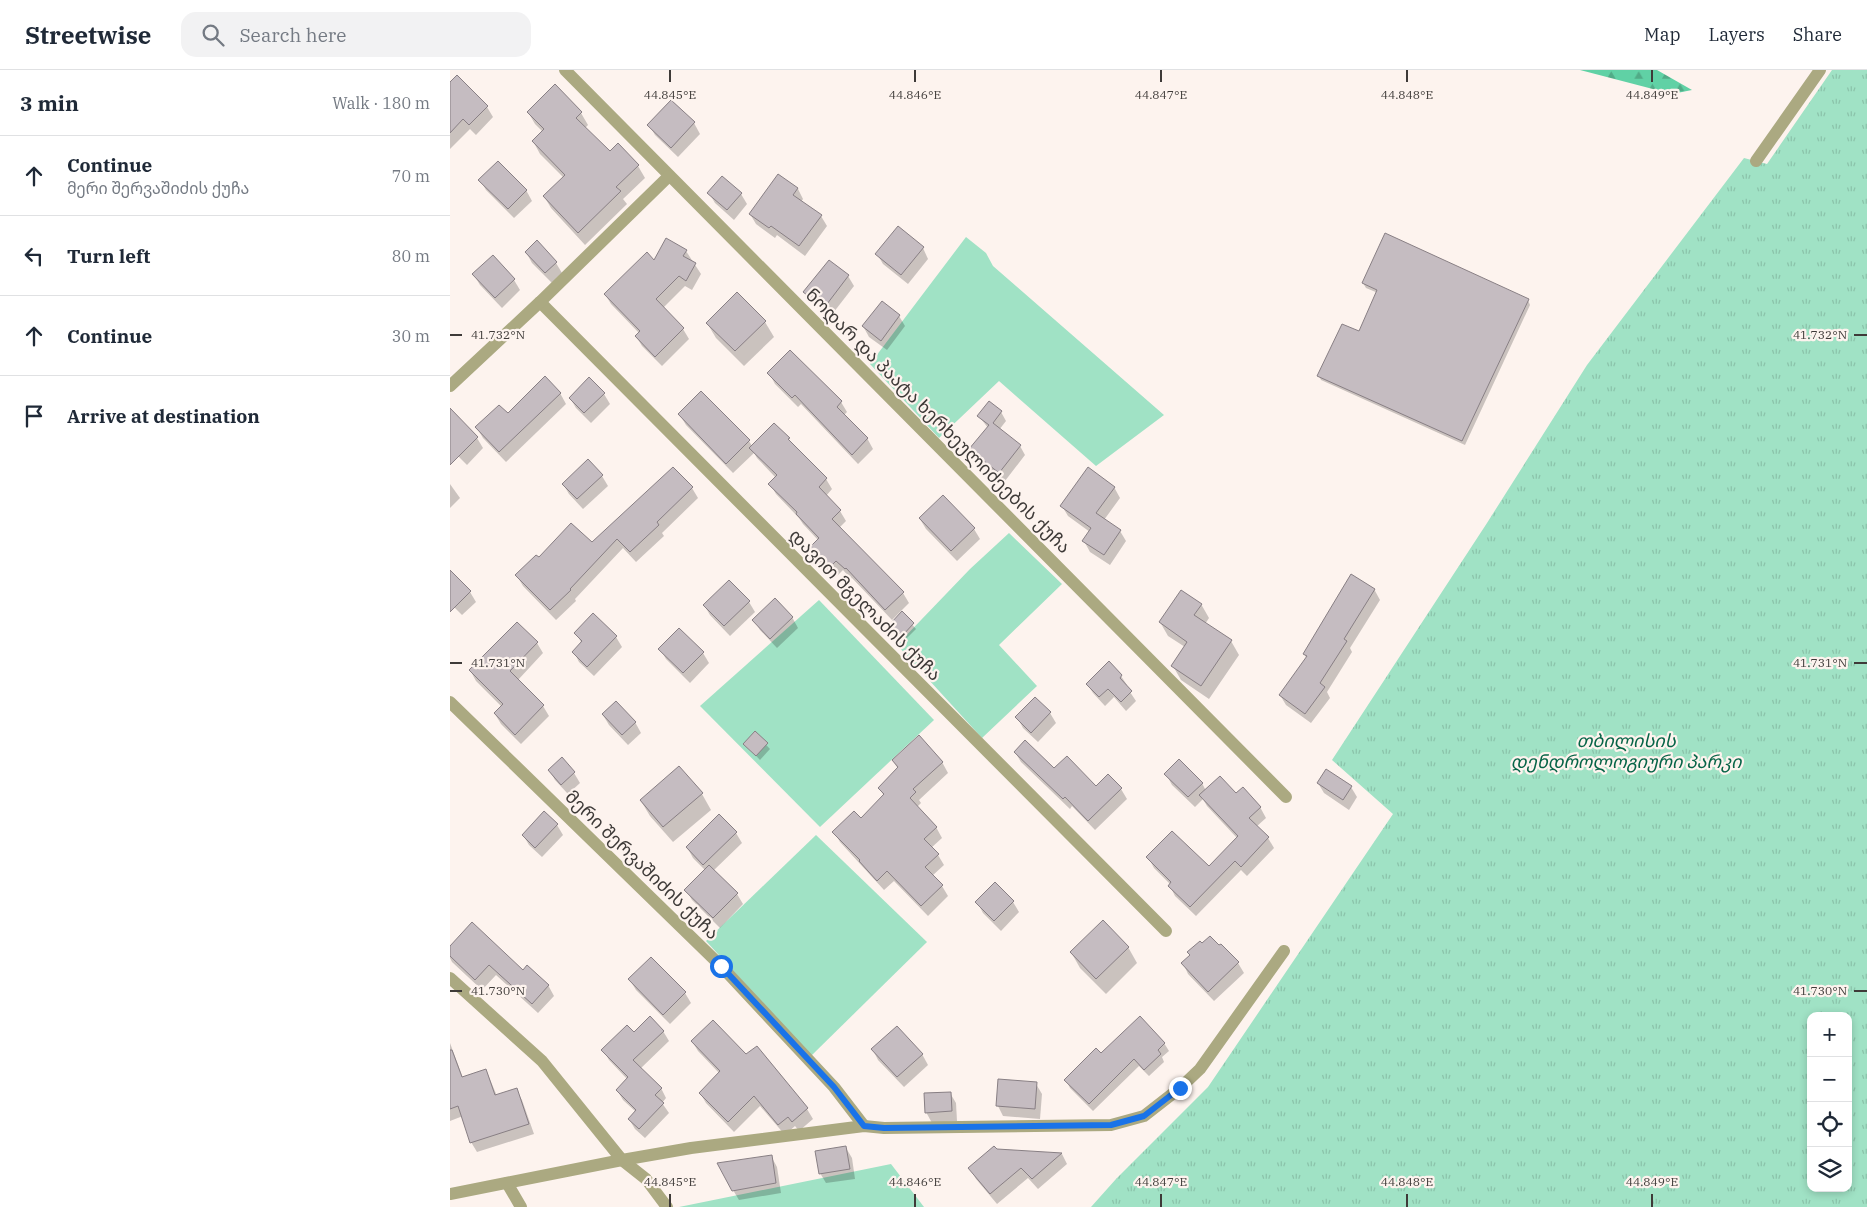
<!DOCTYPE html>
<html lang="en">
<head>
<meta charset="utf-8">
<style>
  body { margin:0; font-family:"IBM Plex Serif","Noto Sans Georgian",serif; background:#f2f2f3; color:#1f2937 }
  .controls { position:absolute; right:15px; bottom:15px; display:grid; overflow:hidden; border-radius:10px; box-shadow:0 2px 8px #0003 }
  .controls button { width:45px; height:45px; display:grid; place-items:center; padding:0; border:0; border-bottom:1px solid #e0e1e3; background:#fff; color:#1f2937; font:25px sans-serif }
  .stop { position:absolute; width:15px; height:15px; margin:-11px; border:4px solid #1a73e8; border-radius:50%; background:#fff }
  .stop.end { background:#1a73e8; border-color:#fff; box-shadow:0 1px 5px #0008 }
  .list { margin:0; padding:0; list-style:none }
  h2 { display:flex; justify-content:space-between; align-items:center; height:65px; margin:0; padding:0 20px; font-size:21px }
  h2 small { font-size:16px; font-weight:400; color:#747a83 }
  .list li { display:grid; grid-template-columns:32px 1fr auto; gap:15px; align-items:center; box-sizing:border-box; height:80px; padding:0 20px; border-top:1px solid #e0e1e3 }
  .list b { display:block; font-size:19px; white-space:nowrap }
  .list p { margin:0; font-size:16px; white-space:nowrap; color:#747a83 }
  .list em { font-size:16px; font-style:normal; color:#747a83 }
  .icon { flex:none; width:28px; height:28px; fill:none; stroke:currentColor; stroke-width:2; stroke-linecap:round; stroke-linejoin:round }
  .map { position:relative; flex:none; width:1417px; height:1137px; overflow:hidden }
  header { display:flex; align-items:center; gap:30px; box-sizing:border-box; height:70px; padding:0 25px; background:#fff; border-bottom:1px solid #e0e1e3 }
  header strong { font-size:24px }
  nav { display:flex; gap:28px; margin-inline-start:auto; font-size:18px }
  .search { width:350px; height:45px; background:#f2f2f3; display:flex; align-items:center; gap:12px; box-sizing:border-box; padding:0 18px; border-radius:15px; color:#747a83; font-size:19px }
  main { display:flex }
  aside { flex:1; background:#fff }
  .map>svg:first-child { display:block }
  .grass { fill:#a0e2c5 }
  .forest { fill:url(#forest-firs) }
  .park { fill:url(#park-tufts); fill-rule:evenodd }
  .shadow { fill:#0003 }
  .building { fill:#c5bcc1; stroke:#887f84 }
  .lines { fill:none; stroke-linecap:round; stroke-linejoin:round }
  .minor { stroke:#aba981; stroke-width:12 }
  .route { stroke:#1a73e8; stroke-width:6 }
  .ticks { fill:none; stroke:#3e3a38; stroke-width:2 }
  .labels { text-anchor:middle; stroke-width:4.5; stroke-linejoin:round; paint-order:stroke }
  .street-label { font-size:18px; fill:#3e3a38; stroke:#fdf3ee }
  .park-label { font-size:18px; font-style:italic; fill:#066447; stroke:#fdf3ee }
  .ticks-label { font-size:12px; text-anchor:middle; fill:#3e3a38; stroke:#fdf3ee; stroke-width:4.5; stroke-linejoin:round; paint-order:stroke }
</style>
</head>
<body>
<header>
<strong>Streetwise</strong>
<div class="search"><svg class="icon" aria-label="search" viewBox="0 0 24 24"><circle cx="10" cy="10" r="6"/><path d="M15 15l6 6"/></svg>Search here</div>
<nav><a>Map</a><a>Layers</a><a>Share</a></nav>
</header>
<main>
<aside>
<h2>3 min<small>Walk · 180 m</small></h2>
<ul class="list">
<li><svg class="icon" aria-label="ahead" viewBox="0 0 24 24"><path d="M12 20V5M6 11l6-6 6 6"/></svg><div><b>Continue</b><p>მერი შერვაშიძის ქუჩა</p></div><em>70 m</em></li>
<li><svg class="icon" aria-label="left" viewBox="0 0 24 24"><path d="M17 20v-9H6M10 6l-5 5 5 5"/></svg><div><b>Turn left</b></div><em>80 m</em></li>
<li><svg class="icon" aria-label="ahead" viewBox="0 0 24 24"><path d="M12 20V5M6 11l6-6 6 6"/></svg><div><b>Continue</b></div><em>30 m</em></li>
<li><svg class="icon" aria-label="arrive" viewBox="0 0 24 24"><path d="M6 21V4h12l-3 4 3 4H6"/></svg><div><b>Arrive at destination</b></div></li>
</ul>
</aside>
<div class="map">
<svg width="1417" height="1137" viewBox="0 0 1417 1137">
  <defs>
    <pattern id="forest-firs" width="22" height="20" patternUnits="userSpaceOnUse" patternTransform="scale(1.25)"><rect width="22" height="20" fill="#60d1a5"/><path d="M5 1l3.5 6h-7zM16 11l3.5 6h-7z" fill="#51ab87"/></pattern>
    <pattern id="park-tufts" width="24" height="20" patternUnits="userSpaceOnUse" patternTransform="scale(1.25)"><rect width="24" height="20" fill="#a0e2c5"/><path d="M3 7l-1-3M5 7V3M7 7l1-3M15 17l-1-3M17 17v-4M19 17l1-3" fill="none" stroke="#8bc3aa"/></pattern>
  </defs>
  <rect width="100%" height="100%" fill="#fdf3ee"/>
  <g class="grass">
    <path d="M516 167 536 183 543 196 714 345 646 396 549 311 489 368 420 294Z"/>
    <path d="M559 463 612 514 549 575 587 616 532 668 447 575 520 499Z"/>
    <path d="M369 530 484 650 370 757 250 636Z"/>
    <path d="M366 765 477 872 361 986 256 871Z"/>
    <path d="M441 1094 474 1137H229Z"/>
  </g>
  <path class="forest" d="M1130 0H1207L1242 20 1222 24Z"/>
  <path class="park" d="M1382 0H1417V1137H641L666 1109 758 1017 943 744 882 690 1037 453 1137 295 1294 88 1317 94ZM1361 946H1398V1118H1361Z"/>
  <g class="shadow">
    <path d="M0 14 37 37 43 47 26 65 20 59 0 79Z"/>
    <path d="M222 31 244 53 250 64 228 87 205 65 199 55Z"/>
    <path d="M78 42 131 43 138 55 135 58 160 83 188 96 195 108 173 129 177 134 135 175 101 138 94 126 114 108 90 84 83 71 93 62 85 54Z"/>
    <path d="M328 105 348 119 353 129 351 132 371 146 377 156 355 186 327 165 325 168 306 154 300 144Z"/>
    <path d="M30 110 76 120 82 131 64 148 36 120Z"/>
    <path d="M259 123 291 124 297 134 284 150 265 133Z"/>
    <path d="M473 178 478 189 458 214 433 194 427 184Z"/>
    <path d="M236 181 251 204 242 220 235 216 213 238 233 259 239 269 212 296 192 276 186 266 189 263 161 234 155 224 204 192Z"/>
    <path d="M76 182 106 193 112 203 102 213 82 193Z"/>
    <path d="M43 187 64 210 70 220 52 238 30 215 24 205Z"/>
    <path d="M398 206 404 216 380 247 361 232 355 222Z"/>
    <path d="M913 213 1078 230 1080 235 1015 375 871 310 869 306 909 263 928 223 916 218Z"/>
    <path d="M449 246 455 256 437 280 419 267 413 256Z"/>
    <path d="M315 252 324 267 294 296 266 268 257 253Z"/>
    <path d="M319 303 370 310 391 332 397 342 394 345 417 368 423 379 408 394 351 334 348 337 325 314Z"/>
    <path d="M110 323 116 334 56 392 33 368 27 358Z"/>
    <path d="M251 323 299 371 302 376 324 354 376 409 382 419 376 426 390 441 396 451 389 458 453 523 459 533 442 550 402 508 401 509 393 500 385 508 366 489 360 478 368 470 353 454 349 448 326 424 320 414 326 408 307 388 304 383 283 403 236 355 230 345Z"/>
    <path d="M154 324 160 334 141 353 126 338 120 328Z"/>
    <path d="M551 342 556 351 549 360 570 376 575 385 555 411 526 389 521 380 538 358 529 346Z"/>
    <path d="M7 347 27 368 33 378 17 395 0 378V354Z"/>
    <path d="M152 406 158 416 133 439 119 424 113 414Z"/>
    <path d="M0 414 10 428 0 438Z"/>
    <path d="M664 417 670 428 654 450 670 461 676 471 660 495 640 482 634 471 640 462 618 446 612 436Z"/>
    <path d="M242 418 248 428 212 463 214 466 186 492 173 478 125 529 126 531 106 550 73 516 67 506 89 489 142 474Z"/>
    <path d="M470 449 524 459 530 469 507 491 476 459Z"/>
    <path d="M0 502 20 522 26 532 12 545 0 533Z"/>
    <path d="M279 511 299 532 305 542 280 566 260 545 254 535Z"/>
    <path d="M924 519 930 530 900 578 902 582 877 622 880 628 861 653 836 635 830 625 857 589 854 584Z"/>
    <path d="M751 534 759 548 755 554 781 571 789 585 759 629 731 610 723 596 735 577 718 566 710 552Z"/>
    <path d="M452 543 466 559 455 570 441 554Z"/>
    <path d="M143 545 166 567 172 577 144 606 129 592 124 582 132 574 126 563Z"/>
    <path d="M342 547 348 558 327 578 310 560 304 550Z"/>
    <path d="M87 573 93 583 68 610 93 636 99 646 71 674 51 654 45 644 52 637 26 611 20 600Z"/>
    <path d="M210 579 253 583 259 593 240 613 216 589Z"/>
    <path d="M659 593 671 606 677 615 676 616 686 631 676 641 664 627 655 636 643 623 637 614Z"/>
    <path d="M585 628 600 643 606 653 588 672 573 658 567 647Z"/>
    <path d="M153 645 185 652 191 663 178 675 159 655Z"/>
    <path d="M305 663 320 679 310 690 295 674Z"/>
    <path d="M565 682 646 718 671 719 677 729 645 760 622 736 620 739 571 692Z"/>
    <path d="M112 689 124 703 130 713 118 724 105 710 99 700Z"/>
    <path d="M443 691 492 692 498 703 469 730 471 733 467 737 486 757 492 768 481 778 488 785 494 795 482 806 492 816 498 826 478 846 444 811 434 820 390 772 384 762 411 750 434 726 429 718 448 699Z"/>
    <path d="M876 701 901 717 907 727 899 740 874 723 868 713Z"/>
    <path d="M716 704 752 713 756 721 786 725 810 737 816 748 806 757 818 768 824 778 797 806 791 800 746 846 725 826 720 816 721 815 704 798 698 787 759 798 787 768 757 736 753 729 745 737 722 715Z"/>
    <path d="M252 724 261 740 223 772 200 746 191 731Z"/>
    <path d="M107 755 113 765 92 787 79 775 73 765Z"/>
    <path d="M286 763 292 773 263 801 287 824 293 834 270 858 242 830 236 820 255 800 243 788 237 777Z"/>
    <path d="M545 814 563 832 569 842 551 861 533 843 527 832Z"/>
    <path d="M752 875 769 877 771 875 788 893 794 903 764 931 738 904 733 893Z"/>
    <path d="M0 877 73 902 98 915 104 926 88 943 46 905 32 920 2 892 0 888Z"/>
    <path d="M678 877 687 893 656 924 630 898 621 882Z"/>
    <path d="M201 889 235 923 241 933 220 954 186 920 180 910Z"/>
    <path d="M213 961 219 971 190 999 211 1018 216 1028 212 1033 219 1043 195 1068 185 1059 179 1049 186 1042 173 1030 167 1020 178 1010 159 990 153 980 184 964Z"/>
    <path d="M242 971 296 986 307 977 357 1039 363 1049 349 1061 345 1056 335 1065 310 1036 284 1062 256 1033 250 1023 270 1004 248 981Z"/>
    <path d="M0 973 13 1008 36 1000 47 1026 66 1019 72 1030 84 1064 27 1082 21 1072 13 1046 0 1051Z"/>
    <path d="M714 973 719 981 712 987 714 992 699 1006 689 996 643 1041 620 1018 616 1010 651 985Z"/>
    <path d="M423 980 472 984 478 995 454 1017 428 990Z"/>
    <path d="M586 1014 592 1024 590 1049 553 1046 548 1036Z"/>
    <path d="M500 1023 506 1033 507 1051 482 1053 476 1042Z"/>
    <path d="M396 1078 402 1088 405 1109 376 1113 370 1103Z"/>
    <path d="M547 1080 612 1084 617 1094 588 1119 578 1108 547 1134 526 1109 520 1098Z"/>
    <path d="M321 1086 327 1097 331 1123 289 1130 283 1120Z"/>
  </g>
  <g class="building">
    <path d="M7 5 38 36 19 55 13 49 0 63V12Z"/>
    <path d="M105 14 132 42 126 48 160 81 168 73 189 95 166 117 171 121 128 163 93 126 115 105 82 71 94 59 77 42Z"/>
    <path d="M221 30 245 52 221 78 197 55Z"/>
    <path d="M48 91 77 120 58 139 28 110Z"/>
    <path d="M328 104 348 118 343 125 372 145 349 176 321 156 319 158 299 144Z"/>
    <path d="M272 106 292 123 277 140 257 123Z"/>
    <path d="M448 156 474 177 451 205 425 184Z"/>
    <path d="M935 163 1079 229 1012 371 867 306 892 254 909 261 927 220 912 213Z"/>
    <path d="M216 168 237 180 233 186 246 193 236 211 229 206 206 229 234 258 205 287 185 266 190 261 154 224 197 182 204 190Z"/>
    <path d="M87 170 107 192 95 203 75 182Z"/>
    <path d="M43 185 65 209 45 228 22 204Z"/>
    <path d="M379 190 399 205 374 238 353 222Z"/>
    <path d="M287 222 316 251 285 281 256 253Z"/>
    <path d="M432 231 450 245 431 271 412 256Z"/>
    <path d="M340 280 392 331 387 337 418 368 402 385 345 325 342 328 317 303Z"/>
    <path d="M95 306 111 323 49 382 25 357 49 335 58 343Z"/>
    <path d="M139 307 155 323 134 343 119 328Z"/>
    <path d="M251 321 300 370 276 394 228 344Z"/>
    <path d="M539 331 552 341 543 353 571 375 549 403 519 379 539 355 527 346Z"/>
    <path d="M0 338 28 367 0 395Z"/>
    <path d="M324 353 340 368 338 369 377 408 369 417 391 440 382 449 454 522 435 540 396 498 395 499 386 491 378 499 359 478 369 468 346 444 347 442 318 414 327 405 299 378Z"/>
    <path d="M138 389 153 405 127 429 112 414Z"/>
    <path d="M223 397 243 417 207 452 209 455 180 482 167 469 120 519 121 520 100 540 65 505 86 485 89 487 121 453 142 472Z"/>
    <path d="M638 397 665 417 646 443 671 460 654 485 632 471 641 458 610 436Z"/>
    <path d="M493 425 525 458 501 481 469 448Z"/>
    <path d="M0 500 21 521 0 542Z"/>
    <path d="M901 504 925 519 894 569 897 571 870 613 875 617 855 644 829 625 857 586 853 584Z"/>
    <path d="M279 510 300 531 274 556 253 535Z"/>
    <path d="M731 520 752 534 744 545 782 570 751 616 721 596 737 572 709 552Z"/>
    <path d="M325 528 343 547 320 569 302 550Z"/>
    <path d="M452 541 464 553 452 566 440 554Z"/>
    <path d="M143 543 167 566 137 597 122 582 132 571 124 563Z"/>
    <path d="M67 552 88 572 60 601 94 635 65 665 44 643 53 634 19 600Z"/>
    <path d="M229 558 254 582 233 603 208 579Z"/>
    <path d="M659 591 672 605 670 608 682 621 671 632 658 619 649 627 636 614Z"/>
    <path d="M585 627 601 642 581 663 565 647Z"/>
    <path d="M166 631 186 652 172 665 152 644Z"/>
    <path d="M305 661 318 673 306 686 293 674Z"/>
    <path d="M469 665 493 692 463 719 466 722 460 728 487 757 474 769 489 784 475 797 493 815 471 836 437 801 427 811 409 791 410 790 382 762 404 741 411 748 434 724 428 718 448 697 442 690Z"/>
    <path d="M575 670 604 698 617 686 646 716 658 704 672 718 638 751 615 727 613 729 564 682Z"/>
    <path d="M112 687 125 702 111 715 98 700Z"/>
    <path d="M729 689 753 713 738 727 714 704Z"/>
    <path d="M229 696 253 723 213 757 190 730Z"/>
    <path d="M876 699 902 716 893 730 867 713Z"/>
    <path d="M770 706 786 723 793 717 811 737 799 748 819 767 791 797 785 791 740 837 718 816 721 812 696 787 722 761 759 796 788 766 749 725Z"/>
    <path d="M94 741 108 754 85 778 72 765Z"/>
    <path d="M269 744 287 762 253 795 236 777Z"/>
    <path d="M259 795 288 823 263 848 234 820Z"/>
    <path d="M545 812 564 831 544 851 525 832Z"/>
    <path d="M653 850 679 877 646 909 620 882Z"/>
    <path d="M22 852 73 900 77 895 99 915 82 934 39 895 25 910 0 886V876Z"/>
    <path d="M760 866 769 875 771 874 789 892 758 922 731 893 740 885 737 882 750 871 752 873Z"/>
    <path d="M201 887 236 922 213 945 178 909Z"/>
    <path d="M200 946 214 961 183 990 212 1018 205 1025 214 1033 189 1059 178 1049 186 1040 166 1020 178 1007 151 980 177 955 184 962Z"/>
    <path d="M690 946 715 973 708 980 711 984 694 1000 684 989 639 1034 614 1010 646 978 651 983Z"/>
    <path d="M263 950 296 984 307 976 358 1038 342 1052 338 1047 328 1055 304 1026 278 1052 249 1023 270 1001 241 971Z"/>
    <path d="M447 956 473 984 447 1007 421 979Z"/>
    <path d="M0 980H2L12 1007 36 999 45 1025 67 1018 79 1054 20 1073 8 1036 0 1039Z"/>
    <path d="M548 1009 587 1012 585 1039 546 1036Z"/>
    <path d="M501 1022 502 1041 475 1043 474 1023Z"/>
    <path d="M396 1076 400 1099 369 1104 365 1081Z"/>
    <path d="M544 1076 547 1079 612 1083 582 1109 571 1098 540 1124 518 1098Z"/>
    <path d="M322 1085 326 1113 282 1121 267 1093Z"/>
  </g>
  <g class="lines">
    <g class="minor">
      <path d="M115 0 836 727"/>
      <path d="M1306 91 1370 0"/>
      <path d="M90 232 716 861"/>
      <path d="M0 316 90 232 219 106"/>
      <path d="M0 632 271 896 384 1017 414 1056"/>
      <path d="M0 908 92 991 172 1090 196 1109 217 1137"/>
      <path d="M57 1113 71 1137"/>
      <path d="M0 1124 172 1090 241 1078 414 1056 434 1058 661 1055 694 1046 730 1018 750 999 834 881"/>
    </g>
  </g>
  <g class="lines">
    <path class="route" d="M271 896 384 1017 414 1056 434 1058 661 1055 694 1046 730 1018"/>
  </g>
  <path class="ticks" d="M220 0V12M465 0V12M711 0V12M957 0V12M1202 0V12M0 265H12M1404 265H1417M0 593H12M1404 593H1417M0 921H12M1404 921H1417M220 1124V1137M465 1124V1137M711 1124V1137M957 1124V1137M1202 1124V1137"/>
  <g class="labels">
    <g class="street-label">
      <text transform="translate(488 351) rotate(45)" y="6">ნოდარ და პაატა ხერხეულიძეების ქუჩა</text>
      <text transform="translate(415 535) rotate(45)" y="6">დავით მგელაძის ქუჩა</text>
      <text transform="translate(192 795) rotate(44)" y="6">მერი შერვაშიძის ქუჩა</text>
    </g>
    <g class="park-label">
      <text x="1176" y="677">თბილისის<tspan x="1176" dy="21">დენდროლოგიური პარკი</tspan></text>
    </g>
  </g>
  <g class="ticks-label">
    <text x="220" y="29">44.845°E</text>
    <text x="465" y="29">44.846°E</text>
    <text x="711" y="29">44.847°E</text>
    <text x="957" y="29">44.848°E</text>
    <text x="1202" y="29">44.849°E</text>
    <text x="48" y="269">41.732°N</text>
    <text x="1370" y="269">41.732°N</text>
    <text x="48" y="597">41.731°N</text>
    <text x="1370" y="597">41.731°N</text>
    <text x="48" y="925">41.730°N</text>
    <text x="1370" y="925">41.730°N</text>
    <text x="220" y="1116">44.845°E</text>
    <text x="465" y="1116">44.846°E</text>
    <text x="711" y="1116">44.847°E</text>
    <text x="957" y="1116">44.848°E</text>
    <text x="1202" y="1116">44.849°E</text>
  </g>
</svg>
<div class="controls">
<button>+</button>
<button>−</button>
<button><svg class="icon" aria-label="locate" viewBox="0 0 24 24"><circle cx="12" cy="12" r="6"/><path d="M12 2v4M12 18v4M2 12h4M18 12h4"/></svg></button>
<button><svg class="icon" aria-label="layers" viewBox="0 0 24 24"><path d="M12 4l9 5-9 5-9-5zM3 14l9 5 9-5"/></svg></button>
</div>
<div class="stop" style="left:271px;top:896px"></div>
<div class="stop end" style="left:730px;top:1018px"></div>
</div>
</main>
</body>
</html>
